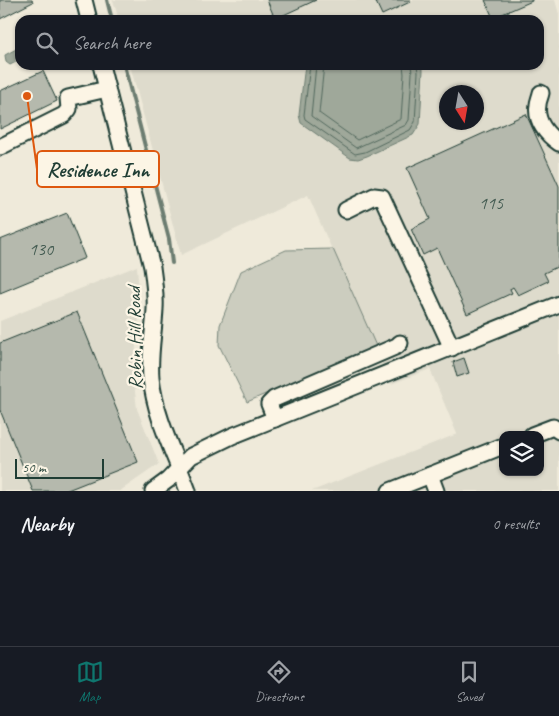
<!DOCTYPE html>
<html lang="en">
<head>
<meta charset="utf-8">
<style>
  body { margin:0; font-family:Caveat,sans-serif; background:#20242c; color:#f1f3f6 }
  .controls { position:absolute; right:15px; bottom:15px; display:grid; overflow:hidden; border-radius:10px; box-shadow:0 1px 4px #0004 }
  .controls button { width:45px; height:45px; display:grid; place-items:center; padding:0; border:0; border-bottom:1px solid #363941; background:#171b24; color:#f1f3f6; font:25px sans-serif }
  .compass { position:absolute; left:439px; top:85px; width:45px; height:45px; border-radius:50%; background:#171b24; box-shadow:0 1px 4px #0004; rotate:169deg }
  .scale { position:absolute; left:15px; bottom:12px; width:89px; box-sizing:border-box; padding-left:5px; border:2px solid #1f3d34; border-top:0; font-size:14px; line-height:18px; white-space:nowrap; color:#1f3d34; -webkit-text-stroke:4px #fcf5e5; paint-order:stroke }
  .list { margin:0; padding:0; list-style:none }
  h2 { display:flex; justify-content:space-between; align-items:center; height:65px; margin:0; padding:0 20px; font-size:21px }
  h2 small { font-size:16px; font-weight:400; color:#9ea1a6 }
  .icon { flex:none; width:28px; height:28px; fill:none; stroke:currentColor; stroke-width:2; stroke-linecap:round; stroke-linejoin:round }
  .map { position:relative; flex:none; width:559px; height:491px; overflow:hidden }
  .search { position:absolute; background:#171b24; box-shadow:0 1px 4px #0004; left:15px; right:15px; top:15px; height:55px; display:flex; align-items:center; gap:12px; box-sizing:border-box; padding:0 18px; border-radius:15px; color:#9ea1a6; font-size:19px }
  .sheet { height:155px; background:#171b24 }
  nav { display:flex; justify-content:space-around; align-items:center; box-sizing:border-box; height:70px; border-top:1px solid #363941; background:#171b24; font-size:14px; color:#9ea1a6 }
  nav a { display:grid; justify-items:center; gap:2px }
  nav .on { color:#0f766e }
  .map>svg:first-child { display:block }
  .built { fill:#dedbcc; fill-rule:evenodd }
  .green { fill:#cccdbf; stroke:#76857a }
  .water { fill:#9fa89a; stroke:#6c7d71 }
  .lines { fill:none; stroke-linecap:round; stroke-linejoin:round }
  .shore { stroke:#52685d; stroke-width:1 }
  .stream { stroke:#6c7d71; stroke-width:4 }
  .building { fill:#b5b9ad; stroke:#1f3d34 }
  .minor-casing { stroke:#1f3d34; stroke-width:19 }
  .minor { stroke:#fcf5e5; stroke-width:15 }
  .labels { text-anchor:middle; stroke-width:4.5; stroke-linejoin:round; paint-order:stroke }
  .number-label { font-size:18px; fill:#445c52 }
  .street-label { font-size:20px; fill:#1f3d34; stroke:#fcf5e5 }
  .leader { fill:none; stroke:#de580e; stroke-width:2 }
  .callout-dot { fill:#de580e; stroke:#fcf5e5; stroke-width:2 }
  .callout { fill:#fcf5e5; stroke:#de580e; stroke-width:2 }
  .callout-label { font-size:21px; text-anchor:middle; font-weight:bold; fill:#1f3d34 }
</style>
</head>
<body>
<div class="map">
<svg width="559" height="491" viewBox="0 0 559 491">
  <rect width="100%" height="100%" fill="#efeada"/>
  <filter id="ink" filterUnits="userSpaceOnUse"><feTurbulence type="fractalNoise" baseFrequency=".02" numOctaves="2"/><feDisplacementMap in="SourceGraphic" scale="10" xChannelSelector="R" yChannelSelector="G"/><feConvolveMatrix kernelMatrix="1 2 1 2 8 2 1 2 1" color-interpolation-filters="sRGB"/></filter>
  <g filter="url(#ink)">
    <g class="built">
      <path d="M113 0H555L559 14V491H312L457 434 430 369 391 384 308 195 181 255 130 65H539V20H119ZM446 92H476V122H446ZM503 435H540V472H503Z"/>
      <path d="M137 266 140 309 133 375 137 409 159 464 120 491H0V321Z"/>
    </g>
    <path class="green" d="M333 249 376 346 247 402 219 345 220 325 241 271 286 250Z"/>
    <g class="water">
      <path d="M20 47V60L10 65 6 62 5 55Z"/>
      <path d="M305 65H421L423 70 420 124 413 135 367 156 358 159 350 158 301 123 299 115Z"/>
    </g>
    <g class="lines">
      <g class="shore">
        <path d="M310 65 304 115 305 119 355 154 365 152 410 130 415 122 418 72 417 65"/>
        <path d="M316 65 311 116 356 148 406 125 409 120 412 73 411 65"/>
        <path d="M324 65 319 113 357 140 401 119 404 74 403 65"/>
      </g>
      <g class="stream">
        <path d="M107 0 112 20"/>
        <path d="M124 65 169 239 172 263"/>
      </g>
    </g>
    <g class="building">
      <path d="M0 0H32L33 2 0 19Z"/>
      <path d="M267 0H316L275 19Z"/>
      <path d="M375 0H410V2L382 15Z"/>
      <path d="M485 0H532V1L493 18Z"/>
      <path d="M43 71 57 101 0 129V91Z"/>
      <path d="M526 114 559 186V266L544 273 548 281 518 295 513 287 510 289 512 293 467 314 437 248 423 255 411 229 430 219 407 168Z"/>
      <path d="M67 213 85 258 0 293V240Z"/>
      <path d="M77 312 138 462 65 491H33L0 410V343Z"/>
      <path d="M464 358 469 373 457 377 453 362Z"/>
    </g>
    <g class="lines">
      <defs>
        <g id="minor">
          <path d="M84 0 89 20"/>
          <path d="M101 65 152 267C154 281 156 295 155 309 154 332 149 354 151 378 155 417 175 455 188 491"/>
          <path d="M541 93C540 98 538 101 538 105 535 121 547 135 559 143"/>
          <path d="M0 147 64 115 69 109 68 98 107 89"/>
          <path d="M346 210 374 196 382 197 452 348"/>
          <path d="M275 419 269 404 274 399 397 346 400 343"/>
          <path d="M532 435 553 427 559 431"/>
          <path d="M430 475 436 491"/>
          <path d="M153 491 168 480 191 456 232 436 559 304"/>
          <path d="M390 491 503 446"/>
        </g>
      </defs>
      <use href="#minor" class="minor-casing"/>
      <use href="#minor" class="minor"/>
    </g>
  </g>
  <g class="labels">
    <g class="number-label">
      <text x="491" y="209">115</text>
      <text x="41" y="255">130</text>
    </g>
    <g class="street-label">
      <text transform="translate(134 338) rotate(-91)" y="7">Robin Hill Road</text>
    </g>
  </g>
  <path class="leader" d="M27 96L37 169"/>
  <circle class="callout-dot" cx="27" cy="96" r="5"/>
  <rect class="callout" x="37" y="151" width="122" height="36" rx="5"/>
  <g class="callout-label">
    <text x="98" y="177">Residence Inn</text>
  </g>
</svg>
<div class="controls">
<button><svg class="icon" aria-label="layers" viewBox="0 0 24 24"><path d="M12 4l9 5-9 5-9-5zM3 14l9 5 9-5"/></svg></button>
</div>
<svg class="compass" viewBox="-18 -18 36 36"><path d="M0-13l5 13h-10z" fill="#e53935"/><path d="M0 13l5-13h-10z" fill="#9ea1a6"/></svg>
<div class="scale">50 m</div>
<div class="search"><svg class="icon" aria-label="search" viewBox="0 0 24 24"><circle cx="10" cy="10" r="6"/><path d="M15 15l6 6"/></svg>Search here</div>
</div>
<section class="sheet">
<h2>Nearby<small>0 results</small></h2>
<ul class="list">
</ul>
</section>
<nav>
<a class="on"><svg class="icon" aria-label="map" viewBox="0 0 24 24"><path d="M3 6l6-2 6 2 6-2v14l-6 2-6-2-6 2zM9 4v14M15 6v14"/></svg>Map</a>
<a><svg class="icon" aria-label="directions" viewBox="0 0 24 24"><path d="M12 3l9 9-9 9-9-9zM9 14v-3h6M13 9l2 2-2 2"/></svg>Directions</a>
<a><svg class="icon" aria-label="saved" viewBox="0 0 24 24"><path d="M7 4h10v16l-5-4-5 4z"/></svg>Saved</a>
</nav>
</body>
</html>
